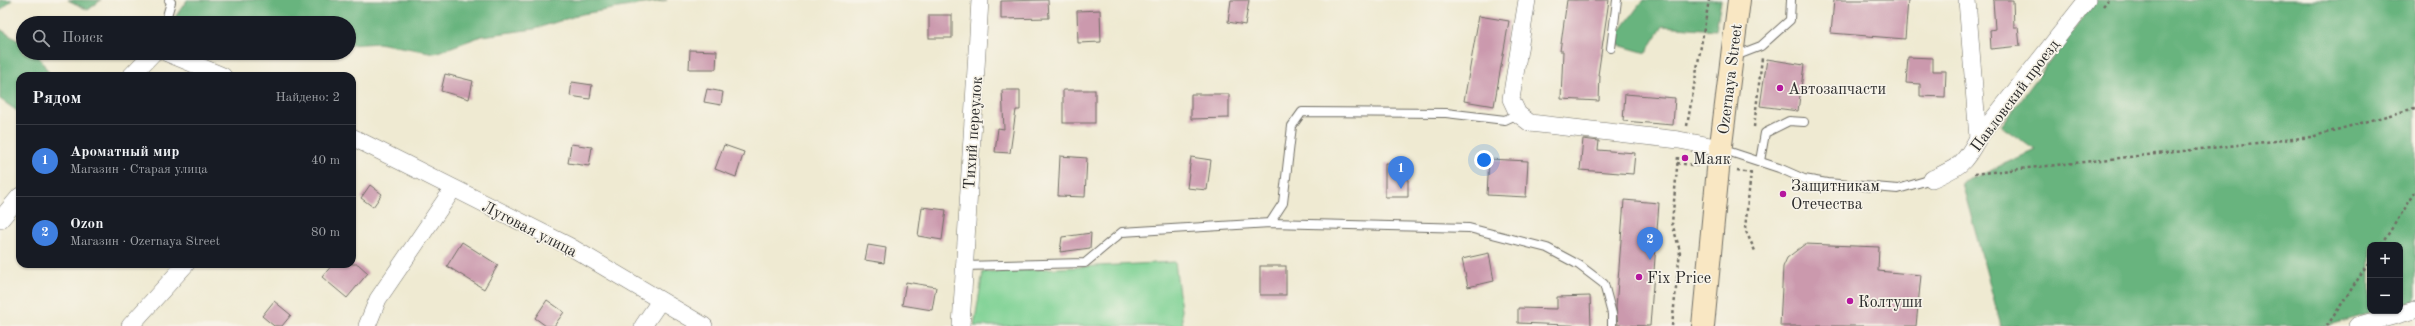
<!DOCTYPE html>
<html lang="ru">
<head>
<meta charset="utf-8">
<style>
  body { margin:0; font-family:"Old Standard TT",serif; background:#242831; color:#f1f3f6 }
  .controls { position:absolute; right:12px; bottom:12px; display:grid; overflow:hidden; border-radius:8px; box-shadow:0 1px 3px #0004 }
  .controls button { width:36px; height:36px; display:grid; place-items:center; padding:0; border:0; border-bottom:1px solid #363941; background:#171b24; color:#f1f3f6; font:20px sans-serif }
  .you { position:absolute; left:1484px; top:160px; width:14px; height:14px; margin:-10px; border:3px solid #fff; border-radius:50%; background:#1a73e8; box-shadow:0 0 0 6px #1a73e833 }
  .badge { display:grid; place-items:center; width:26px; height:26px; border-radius:50%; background:#0b8043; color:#fff; font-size:13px; font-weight:700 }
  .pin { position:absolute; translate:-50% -33px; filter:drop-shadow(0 1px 2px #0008) }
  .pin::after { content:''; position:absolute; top:21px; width:14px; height:12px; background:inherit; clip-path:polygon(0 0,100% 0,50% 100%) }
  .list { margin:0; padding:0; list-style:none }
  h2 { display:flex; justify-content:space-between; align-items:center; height:52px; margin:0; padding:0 16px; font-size:17px }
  h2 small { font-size:13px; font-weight:400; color:#9ea1a6 }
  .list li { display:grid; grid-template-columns:26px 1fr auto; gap:12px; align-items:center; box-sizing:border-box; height:72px; padding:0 16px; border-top:1px solid #363941 }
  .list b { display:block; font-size:15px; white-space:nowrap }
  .list p { margin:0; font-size:13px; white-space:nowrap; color:#9ea1a6 }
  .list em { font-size:13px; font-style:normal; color:#9ea1a6 }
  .icon { flex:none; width:22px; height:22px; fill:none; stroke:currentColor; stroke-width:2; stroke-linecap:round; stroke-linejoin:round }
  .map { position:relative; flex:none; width:2415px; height:326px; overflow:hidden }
  .search { position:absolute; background:#171b24; box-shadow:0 1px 3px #0004; left:16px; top:16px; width:340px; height:44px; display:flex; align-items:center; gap:10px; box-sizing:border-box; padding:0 14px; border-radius:22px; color:#9ea1a6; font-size:15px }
  .panel { position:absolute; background:#171b24; box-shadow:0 1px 3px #0004; left:16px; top:72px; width:340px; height:196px; border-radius:12px }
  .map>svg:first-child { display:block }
  .green { fill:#7fd294; stroke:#557e60 }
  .forest { fill:#67b47e; stroke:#497054 }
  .building { fill:#cb99ad }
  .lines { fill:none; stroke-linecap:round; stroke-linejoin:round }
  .service-casing { stroke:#706e65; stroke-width:10 }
  .minor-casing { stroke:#706e65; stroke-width:18 }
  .secondary-casing { stroke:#706e65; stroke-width:24 }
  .path { stroke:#706e65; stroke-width:2.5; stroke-dasharray:3 3; stroke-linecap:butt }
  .service { stroke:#fff; stroke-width:8 }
  .minor { stroke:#fff; stroke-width:17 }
  .secondary { stroke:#f9e7c3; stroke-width:22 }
  .poi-dot { fill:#b5179e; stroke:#f7f3e8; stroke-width:1.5 }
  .labels { text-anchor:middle; stroke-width:3.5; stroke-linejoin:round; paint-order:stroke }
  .street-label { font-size:16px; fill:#2b2b2b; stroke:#f7f3e8 }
  .poi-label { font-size:16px; fill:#2b2b2b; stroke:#f7f3e8; text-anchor:start }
</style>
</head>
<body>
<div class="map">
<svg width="2415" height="326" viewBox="0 0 2415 326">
  <rect width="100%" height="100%" fill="#f7f3e8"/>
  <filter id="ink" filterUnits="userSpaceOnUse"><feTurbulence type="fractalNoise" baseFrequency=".025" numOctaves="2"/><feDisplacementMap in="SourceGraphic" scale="8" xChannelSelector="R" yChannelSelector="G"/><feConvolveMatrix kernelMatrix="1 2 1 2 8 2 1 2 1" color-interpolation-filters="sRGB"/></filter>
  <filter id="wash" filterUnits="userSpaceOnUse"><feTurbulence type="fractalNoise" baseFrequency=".012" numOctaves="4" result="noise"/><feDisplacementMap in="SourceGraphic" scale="16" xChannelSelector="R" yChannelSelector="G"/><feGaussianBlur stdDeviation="0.9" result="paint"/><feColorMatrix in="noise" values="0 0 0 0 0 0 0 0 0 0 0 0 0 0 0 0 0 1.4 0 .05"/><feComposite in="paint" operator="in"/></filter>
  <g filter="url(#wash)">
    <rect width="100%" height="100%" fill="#efead2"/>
    <path class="green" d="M1175 262 1183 326H974L983 272Z"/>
    <g class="forest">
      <path d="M0 0H12L0 11Z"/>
      <path d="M68 0H101L88 10Z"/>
      <path d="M187 0H667L582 14 534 29 482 36 435 53 378 43 349 45V23H171Z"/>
      <path d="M1643 0H1721L1716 30 1663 26 1646 53 1611 43Z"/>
      <path d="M2096 0H2415V301L2400 305V245H2370V311H2379L2327 326H2001L1962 183 2035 150 2001 126Z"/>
      <path d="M0 29 23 44V53L37 54 51 76H20V113L0 99Z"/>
    </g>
    <g id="blocks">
      <g class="building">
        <path d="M1048 0 1049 18 1001 19V1Z"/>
        <path d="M1231 0H1249L1245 25 1228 22Z"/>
        <path d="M1567 0H1609L1598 75H1600L1599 101 1561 99 1563 51H1560Z"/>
        <path d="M1834 0H1908L1905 39 1831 33Z"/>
        <path d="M1993 0H2013L2014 27H2018L2020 46 1991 49 1990 30 1995 29Z"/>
        <path d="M1100 10 1101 42 1078 43 1077 11Z"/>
        <rect x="929" y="15" width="23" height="23"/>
        <path d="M1479 16 1509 21 1494 106 1464 101Z"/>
        <path d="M690 50 717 51 716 69H689Z"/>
        <path d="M1908 57 1933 58V71H1946L1945 97 1920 96V84L1906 83Z"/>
        <path d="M1767 59 1804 65 1798 111 1760 106Z"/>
        <path d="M445 74 473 81 469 99 441 91Z"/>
        <path d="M572 82 592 85 590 99 570 96Z"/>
        <path d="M707 89 723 92 721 105 704 102Z"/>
        <path d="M1002 90H1020V110H1016L1010 153 995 152 998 128 1004 129Z"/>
        <rect x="1063" y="90" width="32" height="33"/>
        <path d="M1191 94H1229V118L1191 119Z"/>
        <path d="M1625 94 1675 98 1673 125 1623 121Z"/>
        <path d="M1583 139 1599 141 1598 150 1635 153 1633 174 1580 170Z"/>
        <path d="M571 144 592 147 589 166 568 163Z"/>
        <path d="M724 145 744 152 736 177 715 169Z"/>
        <path d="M1060 156 1087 158 1085 197 1058 196Z"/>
        <path d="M1191 157 1211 160 1207 190 1187 188Z"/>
        <path d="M1489 159 1528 161 1526 197 1487 195Z"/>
        <path d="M1385 163 1408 164V197H1385Z"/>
        <path d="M370 185 382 194 373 207 361 198Z"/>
        <path d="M1624 200 1659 203 1650 326 1618 325 1616 308Z"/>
        <path d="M922 207 946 210 942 240 918 236Z"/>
        <path d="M1091 233 1090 248 1060 252 1062 237Z"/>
        <path d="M462 242 498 265 484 289 447 266Z"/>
        <path d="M1805 244 1879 247 1878 271 1921 275 1916 326H1780L1783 267 1787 258Z"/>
        <path d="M868 245 886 248 884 263 865 260Z"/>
        <path d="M1489 253 1494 281 1468 287 1462 259Z"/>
        <path d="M333 264H358L368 273 347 298 322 277Z"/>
        <rect x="1260" y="266" width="26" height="29"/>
        <path d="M906 282 936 287 932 310 902 305Z"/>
        <path d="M1590 296 1591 326 1518 323V308L1557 309V297Z"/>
        <path d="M547 300 564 312 554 326H546L535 318Z"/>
        <path d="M274 301 291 315 282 326H274L262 316Z"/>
      </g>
    </g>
  </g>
  <g filter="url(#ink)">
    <use href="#blocks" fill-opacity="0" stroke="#706e65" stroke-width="1"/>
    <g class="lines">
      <defs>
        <g id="service">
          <path d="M165 23 171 2 169 0"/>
          <path d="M1611 48 1617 0"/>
          <path d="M1735 56 1761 46 1790 20 1791 0"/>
          <path d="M1721 149 1779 168 1804 179 1827 183 1898 189 1932 179"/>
          <path d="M1760 161 1765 133 1789 121 1804 122"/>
          <path d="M1270 223 1283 203 1292 126 1302 112 1446 113 1505 120 1518 114"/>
          <path d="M963 266 1085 263 1122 232 1270 223 1469 228 1547 248 1579 265 1604 284 1612 314V326"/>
        </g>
        <g id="minor">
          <path d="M1527 0 1511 99 1518 114 1530 123 1679 140 1721 148"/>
          <path d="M1967 0 1978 138"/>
          <path d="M167 53 223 76"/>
          <path d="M131 76 153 53"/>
          <path d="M352 137 569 246 704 326"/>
          <path d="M1932 179C1959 167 1964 165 1978 138L2087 0"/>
          <path d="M0 220 20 196"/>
          <path d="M130 326 186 264"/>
          <path d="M367 326 378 299 453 189"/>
          <path d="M643 326 660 301"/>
          <path d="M961 326 980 0"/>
          <path d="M2357 326 2415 310"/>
        </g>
        <path id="secondary" d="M1703 326 1718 169 1739 0"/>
      </defs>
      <use href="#service" class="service-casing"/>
      <use href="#minor" class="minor-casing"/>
      <use href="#secondary" class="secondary-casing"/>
      <g class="path">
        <path d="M2103 6 2108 0"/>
        <path d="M1687 126 1709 0"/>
        <path d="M1754 127 1762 58"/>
        <path d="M1677 163 1700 166"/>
        <path d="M1737 171 1751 173"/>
        <path d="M1751 172 1745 229 1755 251"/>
        <path d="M1974 174 2311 137 2415 108"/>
        <path d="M2381 245 2415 193"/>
        <path d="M1672 326 1680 251 1672 223 1678 157"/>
        <path d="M2327 326 2370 261"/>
      </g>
      <use href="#service" class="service"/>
      <use href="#minor" class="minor"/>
      <use href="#secondary" class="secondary"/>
    </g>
  </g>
  <g class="poi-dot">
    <circle cx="1780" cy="88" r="4"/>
    <circle cx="1685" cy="158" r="4"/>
    <circle cx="1783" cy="194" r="4"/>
    <circle cx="1639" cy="277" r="4"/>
    <circle cx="1850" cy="301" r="4"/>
  </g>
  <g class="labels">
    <g class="street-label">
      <text transform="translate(1729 79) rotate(-83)" y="6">Ozernaya Street</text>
      <text transform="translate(2014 95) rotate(-53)" y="6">Павловский проезд</text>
      <text transform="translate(972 133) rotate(-86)" y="6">Тихий переулок</text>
      <text transform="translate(530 228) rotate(27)" y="6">Луговая улица</text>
    </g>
    <g class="poi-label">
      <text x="1788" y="94">Автозапчасти</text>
      <text x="1693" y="164">Маяк</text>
      <text x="1791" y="191">Защитникам<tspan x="1791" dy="18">Отечества</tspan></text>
      <text x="1647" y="283">Fix Price</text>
      <text x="1858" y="307">Колтуши</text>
    </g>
  </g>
</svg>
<div class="controls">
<button>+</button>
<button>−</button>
</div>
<div class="you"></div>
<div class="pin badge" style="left:1401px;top:189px;background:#3f7fe0">1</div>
<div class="pin badge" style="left:1650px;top:260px;background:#3f7fe0">2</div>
<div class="search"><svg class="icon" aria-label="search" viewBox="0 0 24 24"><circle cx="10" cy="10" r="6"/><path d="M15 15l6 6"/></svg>Поиск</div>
<section class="panel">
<h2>Рядом<small>Найдено: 2</small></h2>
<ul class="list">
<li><span class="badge" style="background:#3f7fe0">1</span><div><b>Ароматный мир</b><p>Магазин · Старая улица</p></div><em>40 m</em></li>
<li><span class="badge" style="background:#3f7fe0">2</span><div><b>Ozon</b><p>Магазин · Ozernaya Street</p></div><em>80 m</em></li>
</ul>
</section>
</div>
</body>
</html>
